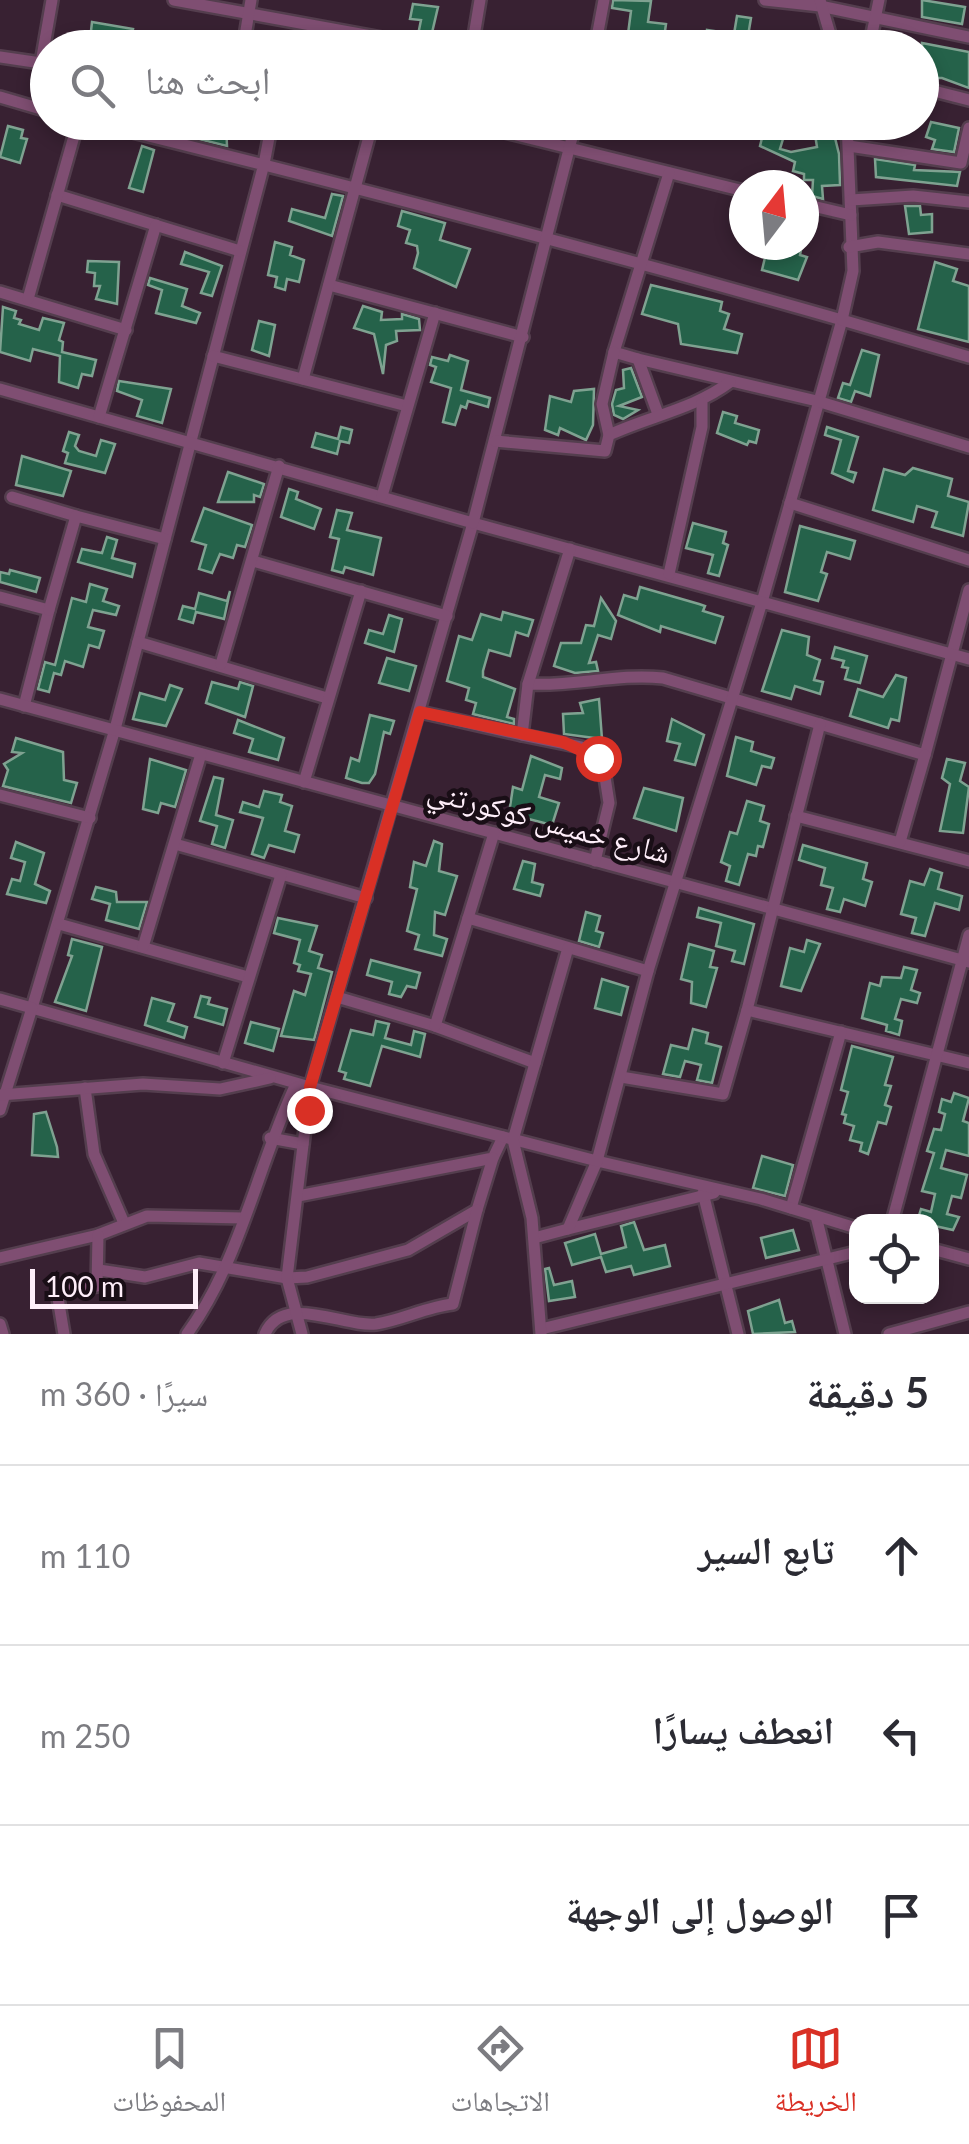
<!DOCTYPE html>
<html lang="ar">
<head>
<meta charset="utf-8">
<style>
  body { margin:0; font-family:Lato,"Noto Naskh Arabic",sans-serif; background:#f2f2f3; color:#2b2b33; direction:rtl }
  .controls { position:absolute; right:30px; bottom:30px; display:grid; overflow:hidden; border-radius:20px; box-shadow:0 5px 15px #0003 }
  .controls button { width:90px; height:90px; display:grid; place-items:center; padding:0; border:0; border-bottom:2px solid #e1e1e2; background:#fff; color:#2b2b33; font:50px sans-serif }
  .compass { position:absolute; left:729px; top:170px; width:90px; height:90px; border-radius:50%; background:#fff; box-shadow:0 5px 15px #0003; rotate:16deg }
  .scale { position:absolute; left:30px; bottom:25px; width:168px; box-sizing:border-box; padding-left:10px; border:5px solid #feeef9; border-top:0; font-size:28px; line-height:35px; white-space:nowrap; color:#feeef9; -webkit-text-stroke:8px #190e16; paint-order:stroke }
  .stop { position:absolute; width:30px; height:30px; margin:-22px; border:8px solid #d93025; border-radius:50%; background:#fff }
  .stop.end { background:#d93025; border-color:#fff; box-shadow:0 2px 10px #0008 }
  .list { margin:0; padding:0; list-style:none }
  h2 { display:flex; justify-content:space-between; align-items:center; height:130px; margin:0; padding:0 40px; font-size:42px }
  h2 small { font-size:32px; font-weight:400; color:#7c7c81 }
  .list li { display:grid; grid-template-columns:65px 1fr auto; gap:30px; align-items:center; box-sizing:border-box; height:180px; padding:0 40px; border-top:2px solid #e1e1e2 }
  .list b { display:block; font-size:38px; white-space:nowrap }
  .list em { font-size:32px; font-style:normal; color:#7c7c81 }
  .icon { flex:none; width:55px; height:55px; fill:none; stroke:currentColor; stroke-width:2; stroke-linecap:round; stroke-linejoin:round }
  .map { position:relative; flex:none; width:969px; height:1334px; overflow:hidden; direction:ltr }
  .search { position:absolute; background:#fff; box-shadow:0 5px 15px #0003; left:30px; right:30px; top:30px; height:110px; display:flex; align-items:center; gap:25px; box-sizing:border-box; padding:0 35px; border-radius:55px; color:#7c7c81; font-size:38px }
  .sheet { height:670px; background:#fff }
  nav { display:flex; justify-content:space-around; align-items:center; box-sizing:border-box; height:140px; border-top:2px solid #e1e1e2; background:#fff; font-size:28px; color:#7c7c81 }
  nav a { display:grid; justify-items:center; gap:5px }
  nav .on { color:#d93025 }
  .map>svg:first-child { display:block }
  .building { fill:#25624a; stroke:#7fa291; stroke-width:2.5 }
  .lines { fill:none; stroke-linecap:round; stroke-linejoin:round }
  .minor-casing { stroke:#543e4e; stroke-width:16 }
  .minor { stroke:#7f4e72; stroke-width:11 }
  .route { stroke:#d93025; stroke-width:12 }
  .labels { text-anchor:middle; stroke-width:9; stroke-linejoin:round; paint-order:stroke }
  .street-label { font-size:30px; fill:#feeef9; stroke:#190e16 }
</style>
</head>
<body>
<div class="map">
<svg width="969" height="1334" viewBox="0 0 969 1334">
  <rect width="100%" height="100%" fill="#382132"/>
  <g class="building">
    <path d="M613 0 651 1 648 22 666 24 664 38 628 34 631 11 612 8Z"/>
    <path d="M922 0 965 7 962 24 922 17Z"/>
    <path d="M413 4 438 7 431 37 418 35 421 20 410 19Z"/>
    <path d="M737 16 751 18 748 36 768 39 769 32 818 44V48H736L706 40 707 30 734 34Z"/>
    <path d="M92 22 133 29 131 38 122 37 121 44 106 41 105 48H96L99 32 91 31Z"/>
    <path d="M922 43 969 52V88L942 78H922Z"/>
    <path d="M186 122H226L227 146 183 135Z"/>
    <path d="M813 122H831L839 154 840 185 822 186 823 199 812 196 813 180H804V174L793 171 795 162 760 146 763 134 783 139 780 149 791 152 817 147Z"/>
    <path d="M931 122 959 128 954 152 932 149 935 140 926 137Z"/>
    <path d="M8 126 23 130 21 138 27 139 20 163 0 157Z"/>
    <path d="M142 146 154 150 143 192 129 188Z"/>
    <path d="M875 159 915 165 914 170 960 172 957 186 876 177Z"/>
    <path d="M332 194 343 196 332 236 289 221 292 209 325 218Z"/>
    <path d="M905 206H920L921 215 932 214V232L909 234Z"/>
    <path d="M402 211 445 223 440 240 470 249 456 287 414 268 418 253 417 246 406 243 410 230 398 226Z"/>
    <path d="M275 242 292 247 290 255 304 260 299 282 287 279 285 290 275 287 277 277 268 275Z"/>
    <path d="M768 245 801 250 800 255 807 257 798 280 762 270Z"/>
    <path d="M185 252 222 266 212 296 201 293 209 272 181 264Z"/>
    <path d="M88 261 119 262 117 304 96 299 100 286H94L95 273 87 272Z"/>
    <path d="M935 262 957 269 953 281 969 286V342L918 329Z"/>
    <path d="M150 278 187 289 182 306 200 313 196 323 156 313 162 290 148 285Z"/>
    <path d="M651 285 722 302 720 311 729 314 724 329 742 334 737 353 681 344 678 324 642 314Z"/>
    <path d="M363 306 382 312 381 320 402 319V314L419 319 420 330 396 331 397 341 386 345 383 374 374 334 354 328Z"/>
    <path d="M3 307 16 311 14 318 21 320 19 324 39 330 43 318 64 323 59 340 63 342 62 352 96 360 92 376 82 374 78 388 59 382 60 356 33 349 30 361 0 352Z"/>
    <path d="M259 321 275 325 269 356 252 350Z"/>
    <path d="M862 350 879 355 870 396 855 391 851 402 838 398 843 383 850 385Z"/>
    <path d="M450 355 468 361 461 390 490 398 488 407 468 401 466 408 461 406 455 425 443 422 451 388 431 382 436 367 430 365 432 357 448 361Z"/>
    <path d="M631 368 642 397 619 406 638 410 623 419 614 415 612 404 616 390 624 388 623 370Z"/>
    <path d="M119 381 171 389 162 423 137 416 142 400 117 391Z"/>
    <path d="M594 389 593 425 586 440 560 428 558 435 545 430 550 396 571 402 574 391Z"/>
    <path d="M723 412 737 416 735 423 759 430 756 443 749 441 747 445 717 433Z"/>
    <path d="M341 427 352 430 349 443 340 441 337 454 312 447 316 433 338 439Z"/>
    <path d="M827 427 858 437 848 471 856 473 853 482 832 473 841 440 825 435Z"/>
    <path d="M69 432 79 435 75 446 79 451 96 456 101 440 115 444 105 473 65 463 68 453 63 451Z"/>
    <path d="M22 456 71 471 63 496 16 485Z"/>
    <path d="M913 468 952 479 948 496 969 502 963 536 932 527 937 512 917 506 913 522 873 510 884 469 905 475Z"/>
    <path d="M228 472 264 484 260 497 254 495V502H218Z"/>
    <path d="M289 489 298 492 296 499 321 509 314 529 281 517Z"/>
    <path d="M204 508 252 525 245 547 237 545 233 558 220 554 212 573 199 569 206 545 192 541Z"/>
    <path d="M337 510 352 513 347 530 381 538 373 575 345 567 343 573 332 570 339 539 330 537Z"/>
    <path d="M693 523 726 532 723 543 728 545 719 576 708 573 713 555 686 548Z"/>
    <path d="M800 526 855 541 850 559 827 552 821 572 827 574 818 601 785 592Z"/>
    <path d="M107 537 117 540 112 558 135 564 132 577 78 562 82 549 102 553Z"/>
    <path d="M10 570 40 578 36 592 0 582V572L9 574Z"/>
    <path d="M90 584 107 589 103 601 119 606 116 615 93 610 88 627 104 631 99 648 89 645 83 667 65 661 61 675 54 673 49 692 38 689 45 662 55 665 72 598 86 602Z"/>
    <path d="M640 587 699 604 705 606 703 611 723 617 715 643 661 626 660 632 618 615 624 595 637 599Z"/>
    <path d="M230 591 224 619 196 612 193 623 179 619 183 606 195 609 199 593 227 601Z"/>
    <path d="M601 598 616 621 611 639 598 635 589 663 596 662 598 671 575 673 554 666 561 643H581L586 625 594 626Z"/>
    <path d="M503 612 533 620 528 636 516 632 510 656 489 650 483 671V677L515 689 507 717 514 719V724L473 714 476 703 466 700 469 688 447 681 459 636 472 640 481 614 501 620Z"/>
    <path d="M389 615 402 619 394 652 365 643 369 630 383 634Z"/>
    <path d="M782 630 809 637 807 655 820 660 814 680 823 682 820 694 795 686 791 699 762 691Z"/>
    <path d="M835 647 867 656 860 683 845 679 848 668 842 667 844 661 832 658Z"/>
    <path d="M387 658 416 666 409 691 379 683Z"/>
    <path d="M896 675 906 678 899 721 891 719 888 728 850 716 858 689 883 697Z"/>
    <path d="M212 682 238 689 240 682 253 686 245 717 206 703Z"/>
    <path d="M170 685 182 689 166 726 133 719 140 693 165 700Z"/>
    <path d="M599 699 602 739 564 734 563 714 583 713 580 703Z"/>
    <path d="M370 715 394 721 390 734 384 732 375 774 369 783H362L346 778 351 758 359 761Z"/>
    <path d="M672 719 704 735 695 765 675 760 680 744 667 741Z"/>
    <path d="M238 720 284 738 278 760 249 752 253 739 234 733Z"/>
    <path d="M736 737 753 742 751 751 774 758 771 768 762 766 756 785 727 776Z"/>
    <path d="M16 738 63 752 64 780 77 783 71 803 3 786 8 770 4 764 22 753 12 752Z"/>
    <path d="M531 756 562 768 560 779 545 775 539 797 559 803 553 822 548 824 521 817 519 824 508 820 513 787 522 790Z"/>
    <path d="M150 759 186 770 175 807 161 803 158 813 143 809Z"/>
    <path d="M947 759 965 763 960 781 969 787 963 833 940 831 950 784 942 778Z"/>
    <path d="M214 777 223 779 216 815 233 820 225 848 212 844 217 826 200 821Z"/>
    <path d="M644 788 683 798 676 831 634 818Z"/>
    <path d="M264 791 282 795 280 802 292 806 285 831 299 835 294 852 269 845 264 858 252 854 263 818 240 812 243 802 259 807Z"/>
    <path d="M747 801 764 806 760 821 769 824 763 847 758 846 756 856 748 854 739 885 726 881 730 866 721 862 730 832 737 834Z"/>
    <path d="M434 841 442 844 439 871 457 876 445 915 435 912 434 935 447 939 442 956 415 949 419 935 407 931 417 889 410 887 414 862 426 866Z"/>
    <path d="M16 842 44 853 35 884 50 891 46 903 7 894 12 879 20 881 25 862 11 858Z"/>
    <path d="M803 845 867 863 863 879 872 882 865 906 844 899 840 912 827 909 833 888 821 885 825 868 799 860Z"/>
    <path d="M523 861 535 864 532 882 543 885 540 896 514 889Z"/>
    <path d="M930 869 942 873 938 889 962 896 959 910 935 903 925 936 912 933 916 918 901 914 910 881 924 885Z"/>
    <path d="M96 887 116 892 117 902H147L139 929 106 920 110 904 92 899Z"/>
    <path d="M699 908 754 924 744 964 732 961 735 951 716 946 721 923 697 917Z"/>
    <path d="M586 912 600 916 596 931 603 933 599 947 579 941Z"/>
    <path d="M278 918 317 926 309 951 322 955 318 968 332 972 314 1040 281 1036 294 991 305 995 311 974 298 971 300 965 294 963 300 940 274 933Z"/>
    <path d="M72 939 102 947 86 1011 55 1002 72 956 68 955Z"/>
    <path d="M807 940 820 944 801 991 781 986 790 948 804 952Z"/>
    <path d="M689 944 714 951 710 967 717 968 706 1007 691 1003 692 982 681 979Z"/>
    <path d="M371 960 420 973 416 988 407 986 401 997 389 994 392 982 367 975Z"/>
    <path d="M904 967 917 970 911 990 920 993 917 1003 901 999 895 1019 902 1021 899 1035 886 1031 887 1025 862 1018 870 983 880 986 882 977 901 978Z"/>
    <path d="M602 979 628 987 621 1015 595 1008Z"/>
    <path d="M201 996 210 998 208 1004 227 1009 223 1025 195 1017Z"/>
    <path d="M152 998 174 1004 168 1021 187 1027 184 1038 145 1025Z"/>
    <path d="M376 1021 389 1024 385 1038 411 1045 414 1031 425 1034 420 1057 382 1046 370 1086 344 1079 346 1073 339 1071 351 1030 373 1035Z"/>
    <path d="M251 1022 279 1029 273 1051 245 1043Z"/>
    <path d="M693 1029 708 1033 706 1043 721 1047 712 1083 697 1080 701 1065 685 1061 680 1077 663 1074 671 1045 688 1049Z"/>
    <path d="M852 1046 893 1057 885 1085 891 1086 885 1105 891 1107 886 1124 878 1122 868 1154 860 1151 862 1143 850 1140 854 1126 844 1123 846 1115 842 1114 848 1092 841 1090Z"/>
    <path d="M954 1093 969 1098 963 1121 969 1123V1156L946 1150 941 1168 967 1175 961 1198 952 1196 947 1214 959 1217 953 1230 917 1222 921 1209 931 1212 935 1194 922 1191 934 1153 927 1151 934 1129 941 1130 945 1114 939 1112 942 1099 951 1102Z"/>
    <path d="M46 1112 57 1147 58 1157 32 1155 34 1114Z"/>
    <path d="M762 1156 793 1165 785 1196 753 1188Z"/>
    <path d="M634 1222 644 1250 665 1245 670 1266 634 1275 631 1266 606 1272 601 1257 572 1265 565 1243 595 1234 601 1254 626 1247 621 1226Z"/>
    <path d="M793 1230 799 1250 766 1258 761 1238Z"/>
    <path d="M549 1268 554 1285 572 1281 575 1297 549 1301 545 1269Z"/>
    <path d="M779 1300 785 1323 792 1321 795 1332 753 1334 748 1311Z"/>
  </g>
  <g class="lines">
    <defs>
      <g id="minor">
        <path d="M174 0 437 48"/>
        <path d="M765 0 820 6 969 37"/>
        <path d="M820 0 834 48"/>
        <path d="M243 48 251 0"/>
        <path d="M472 48 480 0"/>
        <path d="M595 48 604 0"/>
        <path d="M869 48 879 0"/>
        <path d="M0 57 41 63 52 0"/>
        <path d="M922 88 969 100"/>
        <path d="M0 97 48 111"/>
        <path d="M92 122C344 184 593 249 842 320L762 602 473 523 310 1087 32 1008 115 729 264 164 272 122"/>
        <path d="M464 122 744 191"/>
        <path d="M847 122 853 271 842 320 969 357"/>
        <path d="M849 146 961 163 969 128"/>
        <path d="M57 195 240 251"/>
        <path d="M851 200 913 196 969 202"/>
        <path d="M804 204 851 215"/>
        <path d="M849 247 878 242 969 254"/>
        <path d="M329 285 523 337"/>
        <path d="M0 292 126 330"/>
        <path d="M28 299 78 122"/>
        <path d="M213 356 407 406"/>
        <path d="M638 359 817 401 969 447"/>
        <path d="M303 379 373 122"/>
        <path d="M0 389 473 523 576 122"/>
        <path d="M658 414 638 359 614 352 669 173"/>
        <path d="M99 417 156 225"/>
        <path d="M609 435 602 404 614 352"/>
        <path d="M495 441 605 451 609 435C650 416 694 409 730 382"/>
        <path d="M382 496 435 313"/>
        <path d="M12 497 76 516"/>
        <path d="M790 503 969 560"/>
        <path d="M253 561 447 616"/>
        <path d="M669 574 702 427V403"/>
        <path d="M0 597 49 610 24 706"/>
        <path d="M49 610 76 516 165 539"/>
        <path d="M138 642 327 698"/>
        <path d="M221 664 279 466"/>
        <path d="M528 684C574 687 617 673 663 678L925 755 969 590"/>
        <path d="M0 699 969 962"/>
        <path d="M420 712 522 735 528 684 570 549"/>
        <path d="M820 724 747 1010 969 1063"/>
        <path d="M522 735 581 747 603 764 609 803 595 861"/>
        <path d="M304 782 361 591"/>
        <path d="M0 795 90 818"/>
        <path d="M796 816 969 861"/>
        <path d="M900 842 925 755"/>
        <path d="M175 844 366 898"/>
        <path d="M468 918 648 971"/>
        <path d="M59 924 248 977"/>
        <path d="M143 947 201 754"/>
        <path d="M337 997 435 1026 535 1063"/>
        <path d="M0 999 32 1008 0 1110"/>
        <path d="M435 1026 494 833"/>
        <path d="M223 1063 281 875"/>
        <path d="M621 1077 723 1094 747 1010"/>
        <path d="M85 1088 94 1154 124 1223"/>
        <path d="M0 1095 143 1084 220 1089 270 1078"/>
        <path d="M270 1138 303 1144"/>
        <path d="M703 1193 738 1334"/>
        <path d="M298 1196 493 1158 503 1137"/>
        <path d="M791 1208 841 1032"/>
        <path d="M816 1216 845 1334"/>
        <path d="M892 1222 969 935"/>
        <path d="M568 1229 714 1193"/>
        <path d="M534 1238 568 1229 597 1161 761 1199 856 1228"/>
        <path d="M932 1249 969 1259"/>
        <path d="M0 1258 98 1235 147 1216 243 1218"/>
        <path d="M99 1270 145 1277 199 1263 287 1278 307 1277 408 1250 477 1210 493 1158"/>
        <path d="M0 1324 3 1334"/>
        <path d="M541 1329 856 1252"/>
        <path d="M64 1334 58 1298 64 1291 97 1286 98 1235"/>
        <path d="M187 1334C241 1260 257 1166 296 1084"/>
        <path d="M265 1334C283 1292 345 1328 376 1324 402 1320 426 1307 453 1304L477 1210"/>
        <path d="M302 1334 287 1278 310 1087 597 1161 648 971 762 602 969 659"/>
        <path d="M541 1334 532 1218 513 1140 568 948"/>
        <path d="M889 1334 969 1312"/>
      </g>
    </defs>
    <use href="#minor" class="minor-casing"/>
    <use href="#minor" class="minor"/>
  </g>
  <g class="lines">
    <path class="route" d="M309 1110 310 1087 420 712 563 742 598 758"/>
  </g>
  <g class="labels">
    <g class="street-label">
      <text transform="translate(549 822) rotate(15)" y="10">شارع خميس كوكورتني</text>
    </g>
  </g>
</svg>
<div class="controls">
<button><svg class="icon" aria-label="locate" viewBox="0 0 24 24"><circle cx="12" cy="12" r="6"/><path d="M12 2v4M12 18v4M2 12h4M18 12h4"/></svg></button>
</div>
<svg class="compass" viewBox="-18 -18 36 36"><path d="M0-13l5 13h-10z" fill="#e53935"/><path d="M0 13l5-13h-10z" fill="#7c7c81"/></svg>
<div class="scale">100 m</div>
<div class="stop" style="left:598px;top:758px"></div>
<div class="stop end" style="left:309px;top:1110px"></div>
<div class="search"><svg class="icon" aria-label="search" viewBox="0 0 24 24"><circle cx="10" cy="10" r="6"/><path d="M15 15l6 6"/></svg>ابحث هنا</div>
</div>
<section class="sheet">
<h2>5 دقيقة<small>سيرًا · 360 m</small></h2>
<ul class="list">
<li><svg class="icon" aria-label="ahead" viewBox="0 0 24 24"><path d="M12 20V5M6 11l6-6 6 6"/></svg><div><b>تابع السير</b></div><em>110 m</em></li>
<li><svg class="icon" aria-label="left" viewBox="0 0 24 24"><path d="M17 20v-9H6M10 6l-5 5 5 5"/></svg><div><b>انعطف يسارًا</b></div><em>250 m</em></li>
<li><svg class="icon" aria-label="arrive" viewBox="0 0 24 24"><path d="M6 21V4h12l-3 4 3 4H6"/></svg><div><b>الوصول إلى الوجهة</b></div></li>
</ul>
</section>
<nav>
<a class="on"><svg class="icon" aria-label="map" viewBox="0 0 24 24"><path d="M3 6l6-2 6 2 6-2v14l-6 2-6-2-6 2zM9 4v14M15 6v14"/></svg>الخريطة</a>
<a><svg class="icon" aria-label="directions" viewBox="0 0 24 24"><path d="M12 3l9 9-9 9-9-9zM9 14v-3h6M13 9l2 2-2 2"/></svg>الاتجاهات</a>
<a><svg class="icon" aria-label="saved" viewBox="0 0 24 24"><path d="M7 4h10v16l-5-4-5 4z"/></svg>المحفوظات</a>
</nav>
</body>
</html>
